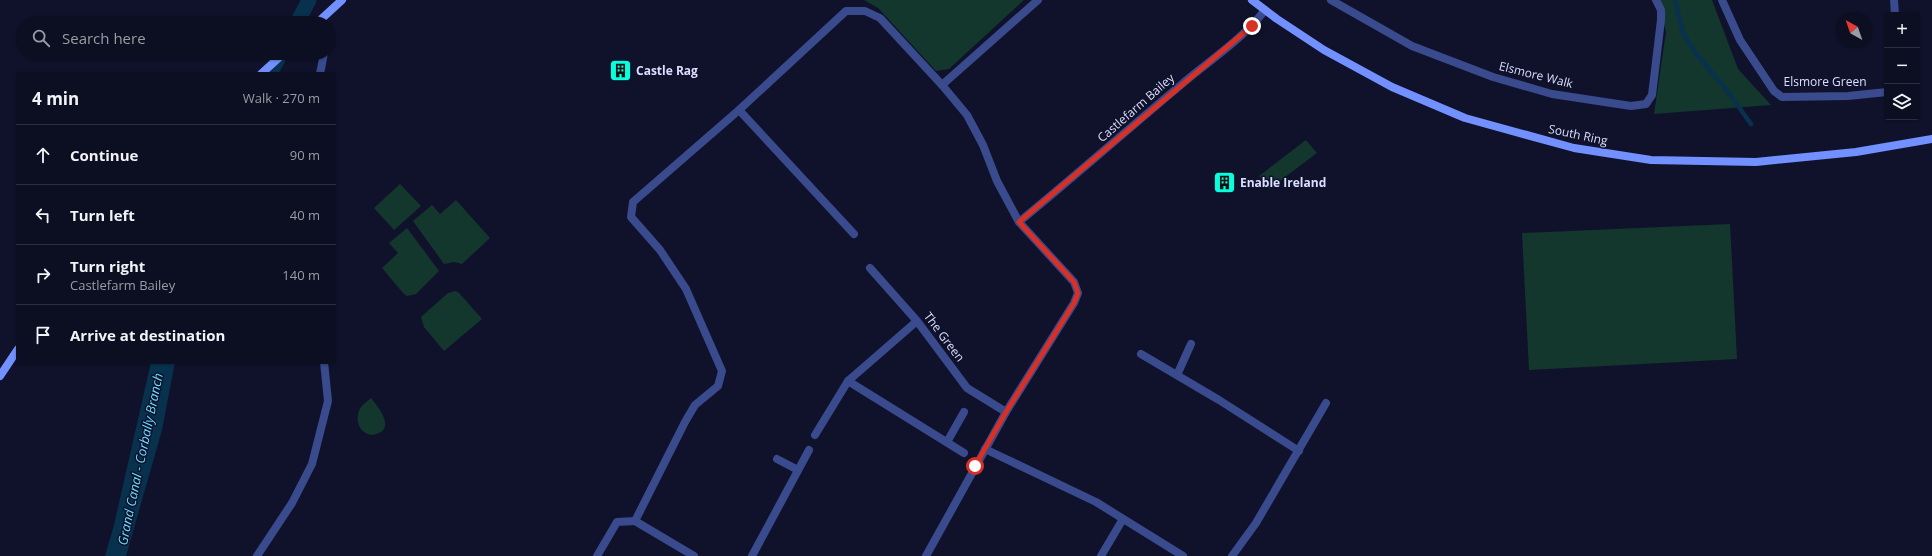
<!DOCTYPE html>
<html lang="en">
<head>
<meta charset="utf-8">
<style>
  body { margin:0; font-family:"Open Sans",sans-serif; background:#15172a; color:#f1f3f6 }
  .controls { position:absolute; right:12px; top:12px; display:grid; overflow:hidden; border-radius:4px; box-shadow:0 1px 3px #0004 }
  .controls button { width:36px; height:36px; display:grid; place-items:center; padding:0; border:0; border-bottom:1px solid #2c2e3f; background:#0c0e21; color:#f1f3f6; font:20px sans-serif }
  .compass { position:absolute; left:1836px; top:12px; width:36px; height:36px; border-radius:50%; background:#0c0e21; box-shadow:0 1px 3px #0004; rotate:320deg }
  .stop { position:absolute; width:12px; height:12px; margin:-9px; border:3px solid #d93025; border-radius:50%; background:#fff }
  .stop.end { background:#d93025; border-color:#fff; box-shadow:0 1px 4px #0008 }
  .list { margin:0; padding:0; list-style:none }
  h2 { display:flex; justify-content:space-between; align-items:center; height:52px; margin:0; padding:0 16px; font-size:17px }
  h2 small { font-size:13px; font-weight:400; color:#9a9ca5 }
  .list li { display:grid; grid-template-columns:26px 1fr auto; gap:12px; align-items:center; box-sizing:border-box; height:60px; padding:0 16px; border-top:1px solid #2c2e3f }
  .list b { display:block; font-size:15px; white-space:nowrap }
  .list p { margin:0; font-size:13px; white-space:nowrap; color:#9a9ca5 }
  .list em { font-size:13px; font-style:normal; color:#9a9ca5 }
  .icon { flex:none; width:22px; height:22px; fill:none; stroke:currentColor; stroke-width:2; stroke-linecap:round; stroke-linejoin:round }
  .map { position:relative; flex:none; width:1932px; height:556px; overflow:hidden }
  .search { position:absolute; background:#0c0e21; box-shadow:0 1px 3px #0004; left:16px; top:16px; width:320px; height:44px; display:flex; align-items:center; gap:10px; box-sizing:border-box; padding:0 14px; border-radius:22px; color:#9a9ca5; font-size:15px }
  .panel { position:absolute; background:#0c0e21; box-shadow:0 1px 3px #0004; left:16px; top:72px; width:320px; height:292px; border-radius:4px }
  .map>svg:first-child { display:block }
  .green { fill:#13362d }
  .water { fill:#08314d }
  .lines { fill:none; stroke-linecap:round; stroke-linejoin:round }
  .stream { stroke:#08314d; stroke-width:4.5 }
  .canal { stroke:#08314d; stroke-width:15 }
  .street { stroke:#394a8d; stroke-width:8 }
  .secondary { stroke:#7290ff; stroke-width:8 }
  .route { stroke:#d93025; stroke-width:5 }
  .labels { text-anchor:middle; stroke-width:3; stroke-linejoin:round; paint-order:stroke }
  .poi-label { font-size:12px; font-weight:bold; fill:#dbdfff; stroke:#10122c; text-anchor:start }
  .street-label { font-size:12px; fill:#dbdfff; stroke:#10122c }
  .water-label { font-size:13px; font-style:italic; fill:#69ddff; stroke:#10122c }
</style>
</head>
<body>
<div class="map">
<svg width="1932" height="556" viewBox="0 0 1932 556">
  <rect width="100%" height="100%" fill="#10122c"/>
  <g class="green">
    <path d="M864 0H1024L949 69 936 71 878 8Z"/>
    <path d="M1658 0H1712L1738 69 1771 105 1654 114 1666 32Z"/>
    <path d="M1306 140 1317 153 1269 189 1259 176Z"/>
    <path d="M400 184 421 206 394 230 374 208Z"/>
    <path d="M456 200 490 238 462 264 454 262 444 264 413 221 432 205 440 214Z"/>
    <path d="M1730 224 1737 359 1529 370 1522 233Z"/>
    <path d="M407 228 439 271 416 294 407 296 403 293 382 268 398 253 389 243Z"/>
    <path d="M455 291 459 293 482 319 444 351 424 327 421 317 448 293Z"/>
    <path d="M371 398C380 409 398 432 371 435 358 432 354 418 361 407 363 404 368 401 371 398Z"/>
  </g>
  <path class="water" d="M151 362H175L162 430 126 556H105L114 525Z"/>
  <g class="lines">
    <path class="stream" d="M1675 0 1683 33 1697 55 1726 89 1751 124"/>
    <g class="canal">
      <path d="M297 23 309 0"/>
      <path d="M270 74 281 53"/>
    </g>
    <g class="street">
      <path d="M1331 0 1412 46 1493 77 1552 94 1631 106 1646 104 1652 95 1661 20V10L1656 0"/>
      <path d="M1722 0 1740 40 1774 91 1782 97 1848 96 1887 92"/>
      <path d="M1894 0 1895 15"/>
      <path d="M320 74 324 53"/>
      <path d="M1019 222C1074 177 1127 130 1182 84 1210 60 1242 40 1265 10"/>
      <path d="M854 234 739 110 846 11H865L880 18 942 85 1038 0"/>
      <path d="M870 268 917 321 967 388 1006 412"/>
      <path d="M1141 354 1219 400 1299 451"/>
      <path d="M1177 375 1191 344"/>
      <path d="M848 381 964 453"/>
      <path d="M815 435 848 381 917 321"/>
      <path d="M947 442 964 412"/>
      <path d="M985 449 1096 502 1183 556"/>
      <path d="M777 459 798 470"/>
      <path d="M635 521 694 556"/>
      <path d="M257 556 292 503 312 464 328 401 324 362"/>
      <path d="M597 556 617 522 635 521 685 422 695 405 718 386 722 371 686 289 660 250 631 217 633 202 739 110"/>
      <path d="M752 556 809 450"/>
      <path d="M926 556 1006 412 1074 303 1078 293 1074 282 1019 222 997 181 983 145 967 115 942 85"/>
      <path d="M1101 556 1123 519"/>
      <path d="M1232 556 1256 523 1326 403"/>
    </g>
    <g class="secondary">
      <path d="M1252 0 1277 19 1324 50 1392 87 1465 118 1574 148 1651 160 1756 162 1856 152 1932 139"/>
      <path d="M317 23 342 0"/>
      <path d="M261 74 284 53"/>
      <path d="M0 376 18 349"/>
    </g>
  </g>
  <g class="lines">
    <path class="route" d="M975 466 1006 412 1074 303 1078 293 1074 282 1019 222 1252 26"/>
  </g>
  <defs>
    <symbol id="building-square" viewBox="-11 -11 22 22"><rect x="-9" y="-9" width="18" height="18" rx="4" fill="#07ffdd" stroke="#10122c"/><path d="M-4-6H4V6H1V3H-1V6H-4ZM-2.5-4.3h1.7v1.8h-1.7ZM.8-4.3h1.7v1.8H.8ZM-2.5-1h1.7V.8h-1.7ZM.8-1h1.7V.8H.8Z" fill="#111"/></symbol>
  </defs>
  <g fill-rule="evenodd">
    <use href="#building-square" x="608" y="58" width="25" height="25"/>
    <use href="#building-square" x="1212" y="170" width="25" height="25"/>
  </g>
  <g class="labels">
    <g class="poi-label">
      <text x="636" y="75">Castle Rag</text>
      <text x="1240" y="187">Enable Ireland</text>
    </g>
    <g class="street-label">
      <text transform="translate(1536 75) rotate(14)" y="4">Elsmore Walk</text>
      <text x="1825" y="86">Elsmore Green</text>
      <text transform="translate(1136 108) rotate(-41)" y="4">Castlefarm Bailey</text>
      <text transform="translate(1578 135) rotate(12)" y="4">South Ring</text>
      <text transform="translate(944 337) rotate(53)" y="4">The Green</text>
    </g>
    <g class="water-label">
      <text transform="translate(140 459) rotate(-78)" y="5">Grand Canal - Corbally Branch</text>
    </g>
  </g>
</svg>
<div class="controls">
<button>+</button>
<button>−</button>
<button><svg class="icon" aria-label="layers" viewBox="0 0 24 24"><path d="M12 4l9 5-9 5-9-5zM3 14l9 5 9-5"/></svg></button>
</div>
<svg class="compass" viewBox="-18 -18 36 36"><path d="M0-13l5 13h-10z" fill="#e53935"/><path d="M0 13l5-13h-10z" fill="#9a9ca5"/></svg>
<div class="stop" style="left:975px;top:466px"></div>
<div class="stop end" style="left:1252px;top:26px"></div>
<div class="search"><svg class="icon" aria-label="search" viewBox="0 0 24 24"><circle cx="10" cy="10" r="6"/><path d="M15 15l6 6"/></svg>Search here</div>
<section class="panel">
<h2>4 min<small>Walk · 270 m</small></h2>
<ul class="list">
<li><svg class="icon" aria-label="ahead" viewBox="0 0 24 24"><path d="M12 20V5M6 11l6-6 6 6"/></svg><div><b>Continue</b></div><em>90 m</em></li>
<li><svg class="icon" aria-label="left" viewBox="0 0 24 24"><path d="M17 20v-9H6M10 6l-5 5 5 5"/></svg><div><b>Turn left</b></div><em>40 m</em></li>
<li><svg class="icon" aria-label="right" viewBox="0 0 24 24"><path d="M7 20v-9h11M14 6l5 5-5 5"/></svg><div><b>Turn right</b><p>Castlefarm Bailey</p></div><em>140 m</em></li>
<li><svg class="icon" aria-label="arrive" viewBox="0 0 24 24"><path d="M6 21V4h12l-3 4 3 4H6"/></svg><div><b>Arrive at destination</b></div></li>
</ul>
</section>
</div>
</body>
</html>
